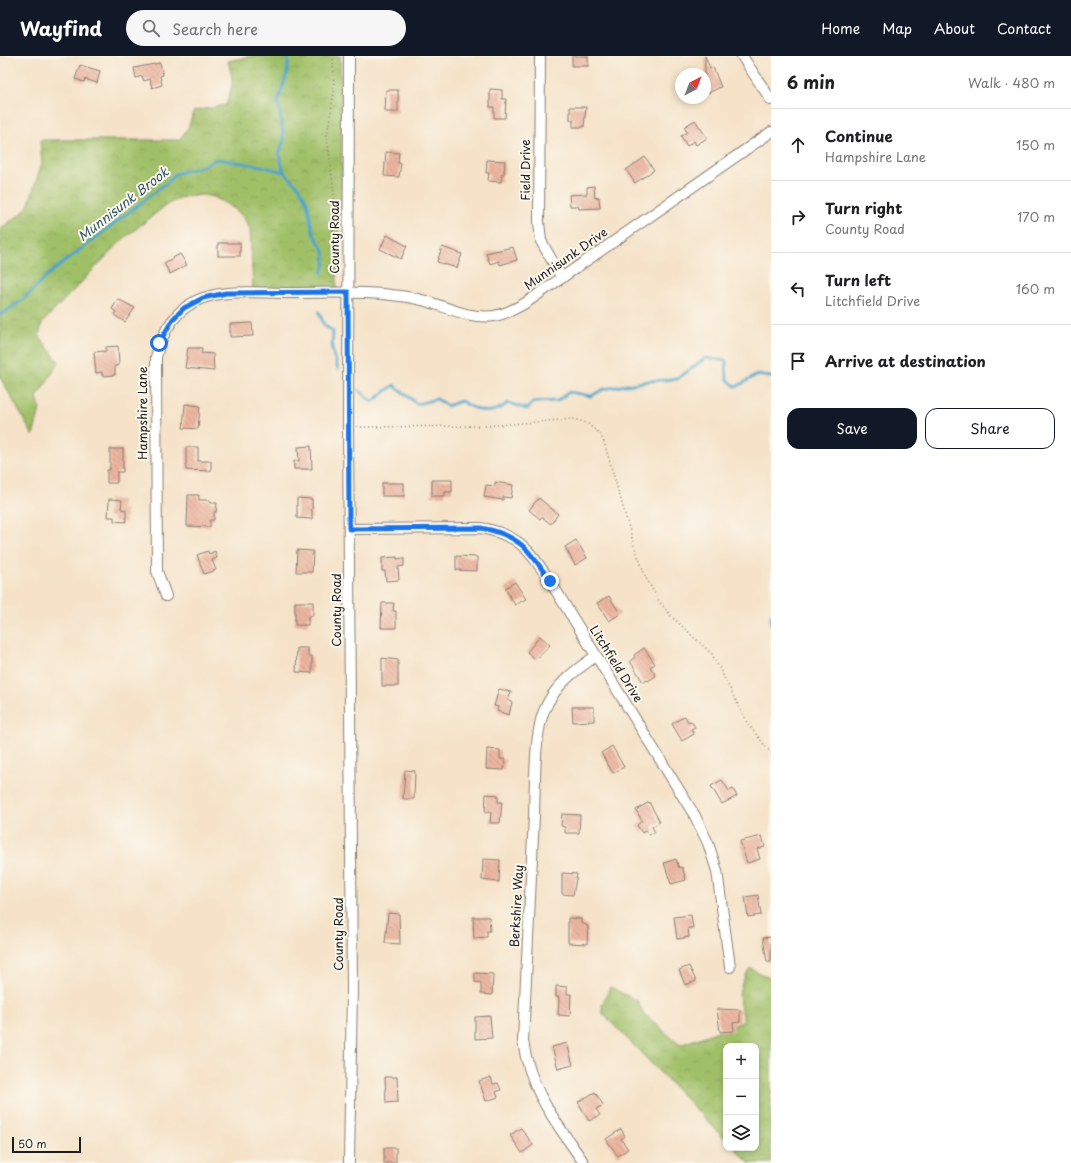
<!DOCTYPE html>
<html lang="en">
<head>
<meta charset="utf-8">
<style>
  body { margin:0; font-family:"Playpen Sans",sans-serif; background:#f6f6f6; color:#202124 }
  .controls { position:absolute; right:12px; bottom:12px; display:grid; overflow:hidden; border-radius:8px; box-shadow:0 2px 6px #0003 }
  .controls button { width:36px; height:36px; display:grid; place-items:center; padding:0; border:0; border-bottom:1px solid #e0e0e0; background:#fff; color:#202124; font:20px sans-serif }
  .compass { position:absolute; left:675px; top:12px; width:36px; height:36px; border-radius:50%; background:#fff; box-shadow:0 2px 6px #0003; rotate:42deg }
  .scale { position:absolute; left:12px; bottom:10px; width:69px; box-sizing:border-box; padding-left:4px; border:2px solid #1c1c1c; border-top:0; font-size:11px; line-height:14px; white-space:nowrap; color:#1c1c1c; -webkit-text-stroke:3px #fbf7ec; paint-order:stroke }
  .stop { position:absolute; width:12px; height:12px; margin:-9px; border:3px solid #1a73e8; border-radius:50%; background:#fff }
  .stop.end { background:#1a73e8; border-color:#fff; box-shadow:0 1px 4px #0008 }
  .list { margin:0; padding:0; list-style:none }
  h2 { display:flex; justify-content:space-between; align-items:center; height:52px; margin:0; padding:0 16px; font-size:17px }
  h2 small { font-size:13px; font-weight:400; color:#757577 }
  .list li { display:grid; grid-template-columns:26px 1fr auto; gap:12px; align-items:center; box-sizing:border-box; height:72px; padding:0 16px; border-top:1px solid #e0e0e0 }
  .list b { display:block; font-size:15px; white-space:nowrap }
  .list p { margin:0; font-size:13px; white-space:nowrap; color:#757577 }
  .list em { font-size:13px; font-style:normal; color:#757577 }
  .actions { display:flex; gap:8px; padding:12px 16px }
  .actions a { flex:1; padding:9px 0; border:1px solid #111827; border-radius:12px; text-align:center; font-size:14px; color:#111827 }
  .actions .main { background:#111827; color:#fff }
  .icon { flex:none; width:22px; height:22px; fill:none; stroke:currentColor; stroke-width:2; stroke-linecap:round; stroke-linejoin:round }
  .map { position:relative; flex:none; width:771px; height:1107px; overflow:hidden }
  header { display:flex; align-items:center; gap:24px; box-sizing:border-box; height:56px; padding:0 20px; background:#111827; color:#fff }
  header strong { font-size:19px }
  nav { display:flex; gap:22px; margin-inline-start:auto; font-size:14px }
  .search { width:280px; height:36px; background:#f6f6f6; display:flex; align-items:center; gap:10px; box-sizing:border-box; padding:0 14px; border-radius:22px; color:#757577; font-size:15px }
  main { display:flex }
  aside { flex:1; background:#fff }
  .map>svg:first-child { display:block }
  .park { fill:url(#park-crowns); stroke:#5e6e42 }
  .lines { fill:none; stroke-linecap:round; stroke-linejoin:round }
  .stream { stroke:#4ca4c9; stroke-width:3 }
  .building { fill:url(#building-back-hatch) }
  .minor-casing { stroke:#887f72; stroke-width:12 }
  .path { stroke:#887f72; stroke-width:1.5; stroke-dasharray:1 3; stroke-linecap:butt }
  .minor { stroke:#fff; stroke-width:10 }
  .route { stroke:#1a73e8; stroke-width:5 }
  .labels { text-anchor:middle; stroke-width:4; stroke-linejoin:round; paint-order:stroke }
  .street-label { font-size:12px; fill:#1c1c1c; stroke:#fbf7ec }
  .water-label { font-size:13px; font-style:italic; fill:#32596a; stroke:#fbf7ec }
</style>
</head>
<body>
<header>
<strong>Wayfind</strong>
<div class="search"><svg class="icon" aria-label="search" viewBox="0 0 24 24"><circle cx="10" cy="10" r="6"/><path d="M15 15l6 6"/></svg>Search here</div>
<nav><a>Home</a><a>Map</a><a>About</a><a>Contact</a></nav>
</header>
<main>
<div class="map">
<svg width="771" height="1107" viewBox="0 0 771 1107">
  <defs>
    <pattern id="park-crowns" width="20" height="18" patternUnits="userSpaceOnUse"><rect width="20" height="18" fill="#a0c068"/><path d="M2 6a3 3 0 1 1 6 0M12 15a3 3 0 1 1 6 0" fill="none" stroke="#89a45a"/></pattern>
    <pattern id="building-back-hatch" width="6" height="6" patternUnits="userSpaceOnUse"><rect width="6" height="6" fill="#ecb5a0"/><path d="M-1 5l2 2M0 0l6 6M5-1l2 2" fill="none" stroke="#ca9b89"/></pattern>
  </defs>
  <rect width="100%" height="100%" fill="#fbf7ec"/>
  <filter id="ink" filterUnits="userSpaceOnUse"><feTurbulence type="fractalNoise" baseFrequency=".025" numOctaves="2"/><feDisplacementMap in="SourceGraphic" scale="8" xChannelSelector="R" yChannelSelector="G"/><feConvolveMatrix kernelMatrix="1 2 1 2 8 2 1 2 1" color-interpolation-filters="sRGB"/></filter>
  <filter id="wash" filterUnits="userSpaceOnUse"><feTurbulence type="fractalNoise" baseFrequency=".012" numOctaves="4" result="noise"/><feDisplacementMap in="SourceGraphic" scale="16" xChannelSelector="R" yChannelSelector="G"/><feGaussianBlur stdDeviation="0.9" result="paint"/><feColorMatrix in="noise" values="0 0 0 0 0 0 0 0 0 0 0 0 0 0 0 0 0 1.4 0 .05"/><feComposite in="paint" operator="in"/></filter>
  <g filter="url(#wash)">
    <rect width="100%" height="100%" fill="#f5e2c8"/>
    <g class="park">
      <path d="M251 0H340L342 133 336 240 253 233 250 173 244 162 235 153 214 141 203 139 190 140 179 142 165 150 122 184 42 267 39 280 59 306 37 341 40 353 33 380 0 321V173L22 157 28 150 42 107 40 84H179L188 72 194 55 226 49C233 29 234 26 228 5Z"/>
      <path d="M750 912 771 923V1107H749L734 1092H756V990H726V1084L603 958 602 949 610 931 638 945 642 956 680 989 743 966C744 956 741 956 740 948 737 935 743 923 750 912Z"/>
    </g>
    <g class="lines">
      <g class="stream">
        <path d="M284 116 279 98 284 84 278 45 287 17 289 0"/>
        <path d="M319 256 324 269 333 276 332 293 338 313"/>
        <path d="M0 259 24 243 49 218 169 125 175 118 203 110 217 103 261 110 284 116 299 131 307 146 313 177 324 194 325 207 322 217"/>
        <path d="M359 334 372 346 394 329 417 348 437 343 447 350 461 345C479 356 491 361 508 347L527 353 534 346 557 345 569 336 591 340 604 333 649 325 677 323 706 302 726 305 727 323 736 331 757 319 771 321"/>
        <path d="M771 559V568"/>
      </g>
    </g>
    <g id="blocks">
      <g class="building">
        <rect x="572" y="0" width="16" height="10"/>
        <path d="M705 0 710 12 713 11 721 31 708 37 705 31Z"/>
        <path d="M160 7 163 19 160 20 162 29 152 32 150 23 144 25 142 20 136 22 134 12Z"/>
        <path d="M80 9 100 15 97 27 85 23 84 26 75 23Z"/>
        <path d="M490 33 502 34V43H506L505 62H494V51H490Z"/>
        <path d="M386 34H398V56H385Z"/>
        <path d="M570 51H586L584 71H573V64H570Z"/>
        <path d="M695 64 707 82 696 89 694 85 687 90 681 80 687 76 684 71Z"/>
        <path d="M386 96 399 97 398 107H401L399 121 384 120Z"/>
        <path d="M645 101 654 114 635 127 626 114Z"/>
        <path d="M487 104 505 105 504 118H502L501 126 488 125 489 117H486Z"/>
        <path d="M594 130 595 142 599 141 600 152 579 153 578 150H570L569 139 587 138V131Z"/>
        <path d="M387 179 407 190 401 203 380 193Z"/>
        <rect x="218" y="187" width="22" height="13"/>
        <path d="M442 191 462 198 457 212 437 206Z"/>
        <path d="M513 191 517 204 500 209 499 205 490 208 486 197Z"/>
        <path d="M180 198 187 209 170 218 164 207Z"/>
        <path d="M118 243 135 252 125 266 114 259 116 256 112 253Z"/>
        <path d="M252 267 253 280 230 281V268Z"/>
        <path d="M118 290 119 309 115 310V319L102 320V316L96 317 94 296 106 295V291Z"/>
        <path d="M188 292H202L201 297 213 298 214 315 185 312Z"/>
        <path d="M185 348 200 350 198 373 183 372Z"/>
        <path d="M311 390 312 413H294V405H299L298 391Z"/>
        <path d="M186 391H198V405H211V415L186 414Z"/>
        <path d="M110 393H123V416H117V427H107V414H110Z"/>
        <path d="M432 424H452V436H445V440H432Z"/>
        <path d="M495 426 513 429 511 442 503 441V444L484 441 486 429 495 430Z"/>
        <rect x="382" y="427" width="22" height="13"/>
        <path d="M188 439H199V444H210V447H217L216 456H214V464H210V471L187 470Z"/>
        <path d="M297 442 312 443V463L297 462Z"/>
        <path d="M539 442 558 458 551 468 542 461 540 463 529 454Z"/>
        <path d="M109 443 122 444 121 453 126 454V466L114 465V461H108Z"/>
        <path d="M576 484 587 502 575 509 565 491Z"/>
        <path d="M297 494 313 495 312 516H296Z"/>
        <path d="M208 495 209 498 215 495 217 502 212 504 216 514 204 518 197 499Z"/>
        <path d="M456 500 477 501V515L456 514Z"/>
        <path d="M397 501V503L404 502V510L398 511 399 524 386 525 385 515H382V502Z"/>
        <path d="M515 526 526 543 515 549 505 532Z"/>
        <path d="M609 540 620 558 609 565 597 547Z"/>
        <path d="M295 546H313V560H308V569H295Z"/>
        <path d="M382 547H394L393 555H396V572H381Z"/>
        <path d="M540 580 550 589 536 604 527 596Z"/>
        <path d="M297 592H308V600H312V617L296 616Z"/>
        <path d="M644 592 655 608 650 611 656 620 648 625 647 624 643 626 630 605 635 601 634 599Z"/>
        <path d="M382 602 398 604V630H382Z"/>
        <path d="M499 633 511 636 508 644 512 646 509 659 497 655 498 651 494 650Z"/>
        <path d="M572 651H594V665L573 666Z"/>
        <path d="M685 660 688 666 691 665 695 671 691 673 694 678 682 685 672 668Z"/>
        <path d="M612 690 624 711 613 717 601 697Z"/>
        <path d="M487 693 500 694V703H505L504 714 486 713Z"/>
        <path d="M405 714 415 715 414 743H403Z"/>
        <path d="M722 724 729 735 733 733 737 740 722 748 711 730Z"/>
        <path d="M486 738 498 739V746H502L500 767H490L491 756H485Z"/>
        <path d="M649 746 660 766 652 771 655 776 649 779 646 774 642 777 637 769 642 765 636 754Z"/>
        <path d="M562 758 580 759 579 777H565V771L561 770Z"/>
        <path d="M762 780 765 791 757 793 760 803 747 807 740 785Z"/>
        <path d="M483 803 500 804 499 826 482 824Z"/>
        <path d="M676 803 679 812 682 811 686 824 671 828 664 807Z"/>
        <path d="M562 817 577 818 573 839 562 838Z"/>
        <path d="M758 839 761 859 748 861 745 841Z"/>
        <path d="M388 857 399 858 400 888 385 887Z"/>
        <path d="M691 859 693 872H688L689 881 677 883 674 861Z"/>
        <path d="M473 861H489L490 875H487V881L474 882Z"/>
        <path d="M568 862 581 863V867L588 870 587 888 568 887Z"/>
        <path d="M771 881V906H767L763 882Z"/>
        <path d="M689 910 696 925 685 929 679 914Z"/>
        <path d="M475 917 493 918 492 939 481 938V927L475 926Z"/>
        <path d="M556 930 567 931V938H571L570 960 558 959 559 941H556Z"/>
        <path d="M717 953 740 954V966L733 967 734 975 720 976Z"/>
        <path d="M490 960 492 982 475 983V961Z"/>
        <path d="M567 987 573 1009 558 1013 552 991Z"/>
        <path d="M385 1021H397L398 1046 386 1047Z"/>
        <path d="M491 1021 493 1028 498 1027 501 1034 496 1036 498 1041 486 1045 479 1025Z"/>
        <path d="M595 1036 603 1049 596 1053 600 1059 589 1065 578 1046Z"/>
        <path d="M521 1072 533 1089 522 1097 510 1079Z"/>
        <path d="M621 1073 625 1080 621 1083 628 1093 618 1100 606 1083Z"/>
        <rect x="384" y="1092" width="12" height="15"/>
      </g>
    </g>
  </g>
  <g filter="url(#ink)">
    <use href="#blocks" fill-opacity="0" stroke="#887f72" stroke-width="1"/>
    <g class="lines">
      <defs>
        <g id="minor">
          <path d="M540 0 539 166 541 185 562 222"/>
          <path d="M742 0 771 44"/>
          <path d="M349 473 481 472C520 479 529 494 550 525L695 760 708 787 717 815 730 911"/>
          <path d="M166 540 157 515 156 301C162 275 177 251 203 242 229 233 260 237 288 237 322 237 357 235 391 239 402 240 415 242 426 245 449 252 470 263 494 260 506 258 517 252 527 246L771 76"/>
          <path d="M349 1107 352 934 348 371 349 0"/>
          <path d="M584 1107C556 1066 530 1035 523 985 527 910 530 835 534 760 535 732 534 679 544 655 554 630 575 614 596 600"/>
        </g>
      </defs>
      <use href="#minor" class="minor-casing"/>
      <g class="path">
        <path d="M331 227 334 137 327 79 334 37 333 0"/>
        <path d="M357 371 485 370 573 363 587 367 600 378 604 386 634 489 646 522 659 545 671 560 712 598 748 668 771 697"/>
      </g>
      <use href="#minor" class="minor"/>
    </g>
  </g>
  <g class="lines" filter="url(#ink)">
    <path class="route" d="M159 287 173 263 184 252 203 242 226 237 348 236 349 473 481 472C520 479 529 494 550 525"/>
  </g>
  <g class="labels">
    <g class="street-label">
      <text transform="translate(526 114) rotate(-90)" y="4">Field Drive</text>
      <text transform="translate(335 181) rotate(-90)" y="4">County Road</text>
      <text transform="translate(566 203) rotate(-35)" y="4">Munnisunk Drive</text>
      <text transform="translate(143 357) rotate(-90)" y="4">Hampshire Lane</text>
      <text transform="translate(337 554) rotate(-90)" y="4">County Road</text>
      <text transform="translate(616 608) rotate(58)" y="4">Litchfield Drive</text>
      <text transform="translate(517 850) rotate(-87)" y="4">Berkshire Way</text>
      <text transform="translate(339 878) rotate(-90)" y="4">County Road</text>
    </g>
    <g class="water-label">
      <text transform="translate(123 148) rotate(-38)" y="5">Munnisunk Brook</text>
    </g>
  </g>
</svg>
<div class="controls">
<button>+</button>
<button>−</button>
<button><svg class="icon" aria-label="layers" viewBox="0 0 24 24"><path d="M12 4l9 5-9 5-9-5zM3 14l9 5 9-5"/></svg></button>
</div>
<svg class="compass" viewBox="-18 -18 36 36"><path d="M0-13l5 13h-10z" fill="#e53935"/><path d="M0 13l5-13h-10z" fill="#757577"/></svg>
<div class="scale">50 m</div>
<div class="stop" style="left:159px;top:287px"></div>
<div class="stop end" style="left:550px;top:525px"></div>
</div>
<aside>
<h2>6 min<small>Walk · 480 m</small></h2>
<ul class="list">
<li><svg class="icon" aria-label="ahead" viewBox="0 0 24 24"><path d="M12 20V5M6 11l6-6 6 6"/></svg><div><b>Continue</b><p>Hampshire Lane</p></div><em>150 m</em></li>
<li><svg class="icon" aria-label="right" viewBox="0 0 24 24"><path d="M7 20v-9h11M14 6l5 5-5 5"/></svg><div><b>Turn right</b><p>County Road</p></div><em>170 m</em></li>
<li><svg class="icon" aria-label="left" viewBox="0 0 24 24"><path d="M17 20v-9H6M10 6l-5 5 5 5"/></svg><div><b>Turn left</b><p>Litchfield Drive</p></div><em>160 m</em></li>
<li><svg class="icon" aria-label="arrive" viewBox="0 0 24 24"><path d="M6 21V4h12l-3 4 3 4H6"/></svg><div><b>Arrive at destination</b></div></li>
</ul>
<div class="actions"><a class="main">Save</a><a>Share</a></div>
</aside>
</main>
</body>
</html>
